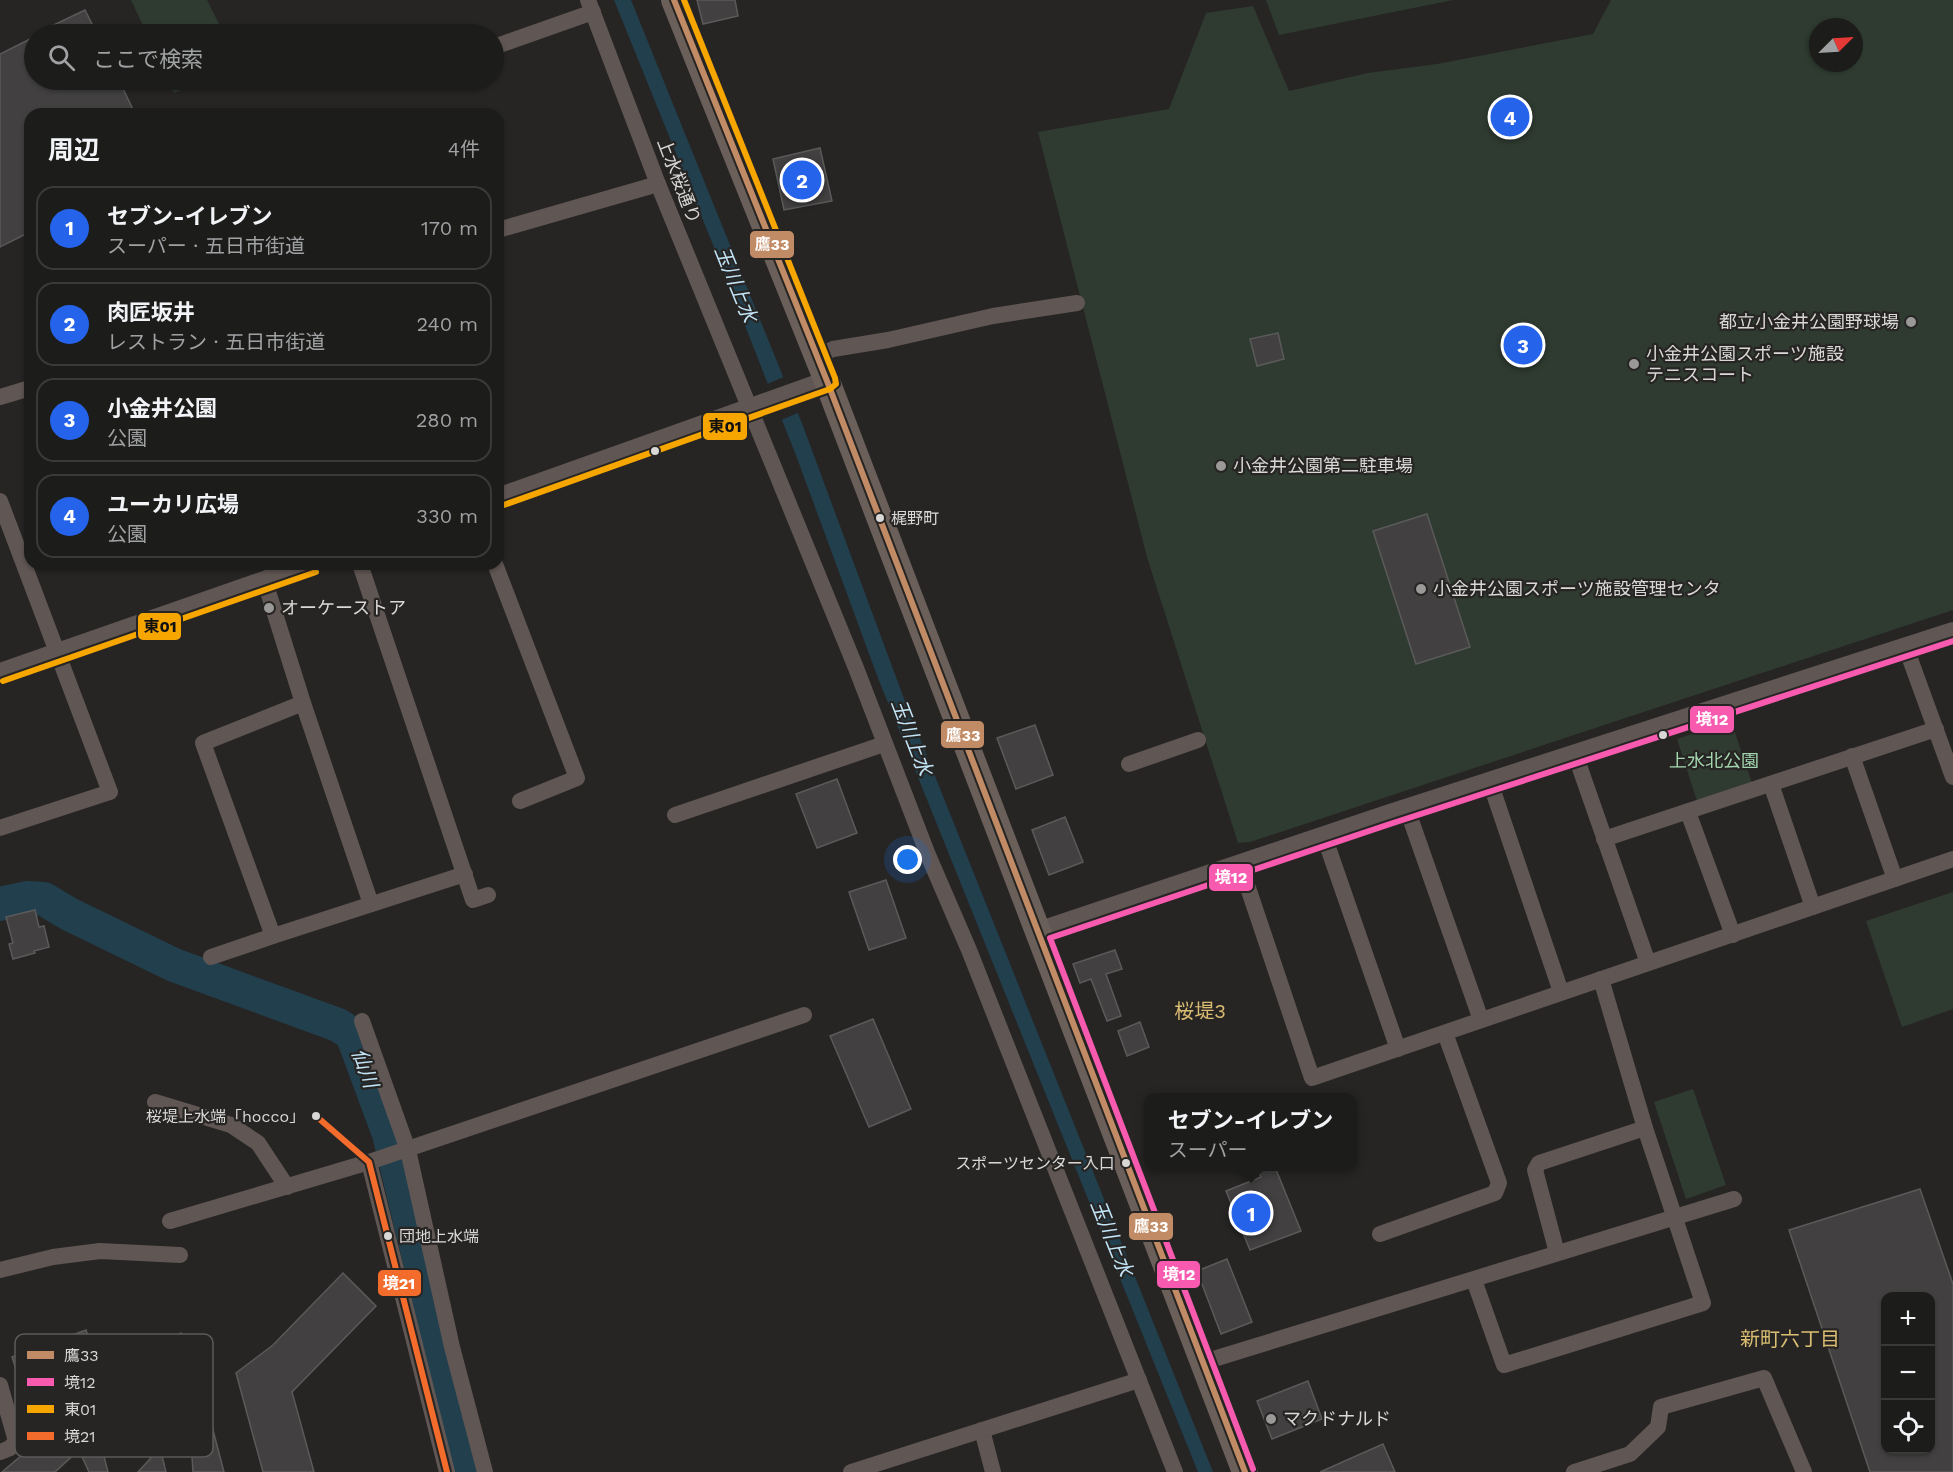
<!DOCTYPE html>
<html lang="ja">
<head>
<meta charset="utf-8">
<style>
  body { margin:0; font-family:"Work Sans","Noto Sans JP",sans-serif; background:#252524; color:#f1f3f6 }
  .controls { position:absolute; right:18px; bottom:18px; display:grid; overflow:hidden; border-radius:12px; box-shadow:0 2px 4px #0004 }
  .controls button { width:54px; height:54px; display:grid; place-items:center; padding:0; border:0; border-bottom:2px solid #3a3a3a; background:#1c1c1b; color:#f1f3f6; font:30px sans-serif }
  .compass { position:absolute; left:1809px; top:18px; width:54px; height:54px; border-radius:50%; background:#1c1c1b; box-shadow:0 2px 4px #0004; rotate:66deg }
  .you { position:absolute; left:908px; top:860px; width:21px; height:21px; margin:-15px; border:4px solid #fff; border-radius:50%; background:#1a73e8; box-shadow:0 0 0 9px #1a73e833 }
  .badge { display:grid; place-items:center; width:39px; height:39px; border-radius:50%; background:#2563eb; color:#fff; font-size:20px; font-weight:700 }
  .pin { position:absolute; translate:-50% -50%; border:3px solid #fff; box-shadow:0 2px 6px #0006 }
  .popup { position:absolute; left:1144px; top:1093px; width:213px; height:78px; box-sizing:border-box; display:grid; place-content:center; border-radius:12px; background:#1c1c1b; filter:drop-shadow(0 2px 4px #0005); font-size:20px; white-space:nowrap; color:#a0a1a3 }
  .popup b { font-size:22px; color:#f1f3f6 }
  .popup::after { content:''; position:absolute; left:50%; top:100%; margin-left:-12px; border:12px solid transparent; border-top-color:#1c1c1b }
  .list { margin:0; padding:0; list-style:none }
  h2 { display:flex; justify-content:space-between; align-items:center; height:78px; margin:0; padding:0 24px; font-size:26px }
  h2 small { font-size:20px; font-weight:400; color:#a0a1a3 }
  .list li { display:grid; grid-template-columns:39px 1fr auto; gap:18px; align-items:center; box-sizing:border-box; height:84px; margin:0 12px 12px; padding:0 12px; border:2px solid #3a3a3a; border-radius:18px }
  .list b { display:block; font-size:22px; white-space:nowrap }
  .list p { margin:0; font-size:20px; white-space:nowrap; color:#a0a1a3 }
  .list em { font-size:20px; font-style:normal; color:#a0a1a3 }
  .icon { flex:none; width:33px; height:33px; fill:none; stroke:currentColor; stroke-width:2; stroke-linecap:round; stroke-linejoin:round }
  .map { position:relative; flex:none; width:1953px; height:1472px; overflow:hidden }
  .search { position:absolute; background:#1c1c1b; box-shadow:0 2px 4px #0004; left:24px; top:24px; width:480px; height:66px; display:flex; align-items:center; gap:15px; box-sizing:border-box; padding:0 21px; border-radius:33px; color:#a0a1a3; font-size:22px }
  .panel { position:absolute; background:#1c1c1b; box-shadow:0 2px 4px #0004; left:24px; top:108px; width:480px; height:462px; border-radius:18px }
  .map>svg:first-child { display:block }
  .green { fill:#2f3b31; fill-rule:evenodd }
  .water { fill:#223f4d }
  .pier { fill:#262524 }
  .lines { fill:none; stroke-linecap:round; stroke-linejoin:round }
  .river { stroke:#223f4d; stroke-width:34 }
  .building { fill:#424041; stroke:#5b5a5a; stroke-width:1.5; fill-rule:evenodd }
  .minor { stroke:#605653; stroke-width:16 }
  .tertiary { stroke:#605653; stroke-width:20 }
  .primary { stroke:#6b5f5a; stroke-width:26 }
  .bus-1-casing { stroke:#272523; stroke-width:10 }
  .bus-2-casing { stroke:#272523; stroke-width:10 }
  .bus-3-casing { stroke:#272523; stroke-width:10 }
  .bus-4-casing { stroke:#272523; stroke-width:10 }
  .bus-1 { stroke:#c18c65; stroke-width:6 }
  .bus-2 { stroke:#f75aaf; stroke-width:6 }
  .bus-3 { stroke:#f7a600; stroke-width:6 }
  .bus-4 { stroke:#f36c2b; stroke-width:6 }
  .poi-dot { fill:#9b9998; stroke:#272523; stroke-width:2 }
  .bus-dot { fill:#dad8d7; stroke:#272523; stroke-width:2 }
  .labels { text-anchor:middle; stroke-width:4.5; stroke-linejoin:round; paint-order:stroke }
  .bus-label { font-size:16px; fill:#dad8d7; stroke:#272523; text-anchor:start }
  .street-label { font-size:18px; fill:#dad8d7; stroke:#272523 }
  .poi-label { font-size:18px; fill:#dad8d7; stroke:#272523; text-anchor:start }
  .park-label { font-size:18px; fill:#a2d5ae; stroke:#272523 }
  .water-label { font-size:20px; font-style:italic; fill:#c1e4f7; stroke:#272523 }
  .neighbourhood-label { font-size:20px; fill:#dabd72; stroke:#272523 }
  .key { fill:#272523; stroke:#5d5b59; stroke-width:1.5 }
  .key-label { font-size:16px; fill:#dad8d7 }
  .line-badge { stroke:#272523; stroke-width:2 }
  .badge-label { font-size:16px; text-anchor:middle; font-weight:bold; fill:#fff }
  .pale-badge-label { font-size:16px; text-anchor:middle; font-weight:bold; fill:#111 }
</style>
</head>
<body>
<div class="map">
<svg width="1953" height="1472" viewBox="0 0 1953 1472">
  <rect width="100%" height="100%" fill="#262524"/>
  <g class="green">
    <path d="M131 0H207L224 34H147Z"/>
    <path d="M1266 0H1453L1279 35Z"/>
    <path d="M1611 0H1953V610L1250 842 1238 843 1147 557 1038 132 1169 109 1206 13 1253 6 1289 91 1368 73 1437 64 1593 34ZM1818 27H1854V63H1818Z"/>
    <path d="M167 80H204L174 93Z"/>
    <path d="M1731 721 1752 783 1697 801 1677 739Z"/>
    <path d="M1953 892V1009L1902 1027 1866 921Z"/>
    <path d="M1693 1089 1726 1185 1686 1199 1654 1102Z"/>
  </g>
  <path class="water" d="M614 0H631L803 426 903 696 1213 1472H1198L878 678 797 458 720 262Z"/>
  <path class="pier" d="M786 376 800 412 779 421 765 385Z"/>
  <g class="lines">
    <path class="river" d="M0 904 27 898 44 899 69 914 174 965 338 1025 352 1034 389 1134 471 1472"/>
  </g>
  <g class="building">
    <path d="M697 0H735L738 16 703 24Z"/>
    <path d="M85 10 97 34H35Z"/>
    <path d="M34 37V80H119L135 114H30V232L0 247V54Z"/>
    <path d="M820 148 832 201 784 210 773 159Z"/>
    <path d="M1278 333 1284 359 1257 366 1250 339Z"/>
    <path d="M1427 514 1470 647 1416 664 1373 531Z"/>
    <path d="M1035 725 1053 775 1016 789 997 738Z"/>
    <path d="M837 779 857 833 817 848 796 794Z"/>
    <path d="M1065 817 1083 862 1049 875 1032 830Z"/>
    <path d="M886 880 906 938 869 950 849 892Z"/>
    <path d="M35 910 39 927 44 926 49 947 34 951 35 953 13 959 9 944 13 943 6 917Z"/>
    <path d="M1115 950 1122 969 1106 974 1121 1016 1107 1021 1091 979 1080 983 1073 964Z"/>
    <path d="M873 1019 911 1109 869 1127 830 1036Z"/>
    <path d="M1140 1022 1149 1047 1127 1056 1118 1031Z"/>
    <path d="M1256 1167H1275L1301 1231 1250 1250 1226 1191 1261 1177Z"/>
    <path d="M1920 1189 1953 1284V1472H1870L1789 1230ZM1886 1296H1930V1449H1886Z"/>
    <path d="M1227 1259 1252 1322 1221 1334 1197 1271Z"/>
    <path d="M343 1273 376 1306 292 1392 314 1472H263L236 1373 273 1345Z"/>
    <path d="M86 1330 101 1375 64 1389 73 1415 92 1410 108 1472H89L79 1450 55 1472H2L35 1444 19 1396 24 1394 12 1357Z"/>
    <path d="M181 1333 191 1347 186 1350 196 1365 191 1369 201 1384 224 1472H193L191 1441 179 1405 185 1403 170 1382 175 1380 165 1365 170 1362 160 1347Z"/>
    <path d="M138 1378 141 1391 143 1390 154 1435 133 1441 118 1383Z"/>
    <path d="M1308 1381 1322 1419 1272 1439 1257 1401Z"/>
    <path d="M1383 1444 1395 1472H1320Z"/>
    <path d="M160 1448 166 1472H138Z"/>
  </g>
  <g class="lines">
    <g class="minor">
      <path d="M588 0 658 184 856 668 928 855 969 950 1175 1472"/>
      <path d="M494 47 593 12"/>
      <path d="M498 230 658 184"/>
      <path d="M817 356 833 349 888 340 993 316 1077 303"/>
      <path d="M0 397 30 388"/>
      <path d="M0 501 110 792 0 828"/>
      <path d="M360 564 473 900 488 895"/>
      <path d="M495 564 577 778 520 801"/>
      <path d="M265 582 303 703 371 904"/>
      <path d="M1906 648 1953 777"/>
      <path d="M303 703 203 743 273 936 465 874"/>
      <path d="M1575 754 1648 963"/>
      <path d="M1852 756 1895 879"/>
      <path d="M1129 764 1198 740"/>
      <path d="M1490 782 1561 992"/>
      <path d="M1771 784 1813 907"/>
      <path d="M1407 809 1481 1020"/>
      <path d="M1688 812 1733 935"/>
      <path d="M675 815 884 744"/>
      <path d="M1324 836 1398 1049"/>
      <path d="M1604 839 1936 729"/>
      <path d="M1240 864 1312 1078 1953 859"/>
      <path d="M211 957 273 936"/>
      <path d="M362 1021 408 1150 452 1347 485 1472"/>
      <path d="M155 1102 231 1125 258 1143 287 1187"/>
      <path d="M369 1162 447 1472"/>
      <path d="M170 1221 369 1162 804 1015"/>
      <path d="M1380 1234 1495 1193 1499 1183 1445 1033"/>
      <path d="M1557 1253 1535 1170 1539 1163 1645 1128"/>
      <path d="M0 1270 53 1257 100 1251 180 1255"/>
      <path d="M1474 1280 1504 1365 1703 1303 1645 1128 1601 979"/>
      <path d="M1204 1362 1734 1199"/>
      <path d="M0 1385 16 1441 10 1448 0 1452"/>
      <path d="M982 1430 993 1472"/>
      <path d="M851 1472 1139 1380"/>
      <path d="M1574 1472 1630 1454 1658 1427 1661 1407 1764 1378 1804 1472"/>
    </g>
    <g class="tertiary">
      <path d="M498 498 827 381"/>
      <path d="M0 673 313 564"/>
      <path d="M1038 932 1387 815 1953 632"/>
    </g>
    <path class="primary" d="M674 0 827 381 1245 1472"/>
    <defs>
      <path id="bus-1" d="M674 0 827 381 1245 1472"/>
      <path id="bus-2" d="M1253 1469 1050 938 1390 824 1953 641"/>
      <g id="bus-3">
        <path d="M501 506 830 389 836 384 835 378 684 0"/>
        <path d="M3 681 316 572"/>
      </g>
      <path id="bus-4" d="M316 1116 369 1162 447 1472"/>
    </defs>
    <use href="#bus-1" class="bus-1-casing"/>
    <use href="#bus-2" class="bus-2-casing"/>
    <use href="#bus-3" class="bus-3-casing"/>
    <use href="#bus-4" class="bus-4-casing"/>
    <use href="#bus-1" class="bus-1"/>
    <use href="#bus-2" class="bus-2"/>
    <use href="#bus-3" class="bus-3"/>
    <use href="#bus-4" class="bus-4"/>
  </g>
  <g class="poi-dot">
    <circle cx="1911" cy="322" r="6"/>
    <circle cx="1634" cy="364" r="6"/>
    <circle cx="1221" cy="466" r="6"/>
    <circle cx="1421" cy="589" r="6"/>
    <circle cx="269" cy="608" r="6"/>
    <circle cx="1271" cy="1419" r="6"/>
  </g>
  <g class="bus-dot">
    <circle cx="655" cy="451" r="5"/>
    <circle cx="880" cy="518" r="5"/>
    <circle cx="1663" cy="735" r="5"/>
    <circle cx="316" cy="1116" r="5"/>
    <circle cx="1126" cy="1163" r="5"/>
    <circle cx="388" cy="1236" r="5"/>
  </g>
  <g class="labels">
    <g class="bus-label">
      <text x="891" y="524">梶野町</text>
      <text x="305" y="1122" text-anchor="end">桜堤上水端「hocco」</text>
      <text x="1115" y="1169" text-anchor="end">スポーツセンター入口</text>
      <text x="399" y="1242">団地上水端</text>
    </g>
    <g class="street-label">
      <text transform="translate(679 181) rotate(69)" y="6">上水桜通り</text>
    </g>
    <g class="poi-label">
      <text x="1899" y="328" text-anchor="end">都立小金井公園野球場</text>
      <text x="1646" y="360">小金井公園スポーツ施設<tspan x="1646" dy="21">テニスコート</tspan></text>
      <text x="1233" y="472">小金井公園第二駐車場</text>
      <text x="1433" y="595">小金井公園スポーツ施設管理センタ</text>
      <text x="281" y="614">オーケーストア</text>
      <text x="1283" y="1425">マクドナルド</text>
    </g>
    <g class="park-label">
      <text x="1714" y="767">上水北公園</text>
    </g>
    <g class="water-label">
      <text transform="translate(736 284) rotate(68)" y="7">玉川上水</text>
      <text transform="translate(912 737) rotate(69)" y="7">玉川上水</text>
      <text transform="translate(365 1068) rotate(70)" y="7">仙川</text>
      <text transform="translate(1112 1238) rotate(68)" y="7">玉川上水</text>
    </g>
    <g class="neighbourhood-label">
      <text x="1200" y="1018">桜堤3</text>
      <text x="1790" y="1346">新町六丁目</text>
    </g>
  </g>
  <rect x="15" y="1334" width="198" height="123" rx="9" class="key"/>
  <rect x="27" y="1351" width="27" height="8" fill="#c18c65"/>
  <rect x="27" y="1378" width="27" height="8" fill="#f75aaf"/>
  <rect x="27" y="1405" width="27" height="8" fill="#f7a600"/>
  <rect x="27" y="1432" width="27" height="8" fill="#f36c2b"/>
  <g class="key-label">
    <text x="64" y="1361">鷹33</text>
    <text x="64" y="1388">境12</text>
    <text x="64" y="1415">東01</text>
    <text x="64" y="1442">境21</text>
  </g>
  <g class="line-badge">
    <rect x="749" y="230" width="46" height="29" rx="6" fill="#c18c65"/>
    <rect x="702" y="412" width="46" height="29" rx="6" fill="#f7a600"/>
    <rect x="137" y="612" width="45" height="29" rx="6" fill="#f7a600"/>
    <rect x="1689" y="705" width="46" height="29" rx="6" fill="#f75aaf"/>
    <rect x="940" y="720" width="45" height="29" rx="6" fill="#c18c65"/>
    <rect x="1208" y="863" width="46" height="29" rx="6" fill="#f75aaf"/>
    <rect x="1128" y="1212" width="46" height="29" rx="6" fill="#c18c65"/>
    <rect x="1156" y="1260" width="45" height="29" rx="6" fill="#f75aaf"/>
    <rect x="377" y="1269" width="45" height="28" rx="6" fill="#f36c2b"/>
  </g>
  <g class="badge-label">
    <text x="772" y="250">鷹33</text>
    <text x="1712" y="725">境12</text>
    <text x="963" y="741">鷹33</text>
    <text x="1231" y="883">境12</text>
    <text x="1151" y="1232">鷹33</text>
    <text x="1179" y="1280">境12</text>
    <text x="399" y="1289">境21</text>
  </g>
  <g class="pale-badge-label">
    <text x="725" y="432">東01</text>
    <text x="160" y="632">東01</text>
  </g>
</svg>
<div class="controls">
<button>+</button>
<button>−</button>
<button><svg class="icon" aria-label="locate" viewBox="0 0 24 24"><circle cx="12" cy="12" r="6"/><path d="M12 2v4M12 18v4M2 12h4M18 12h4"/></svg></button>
</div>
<svg class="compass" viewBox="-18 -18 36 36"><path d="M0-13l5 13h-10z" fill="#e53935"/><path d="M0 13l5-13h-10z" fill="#a0a1a3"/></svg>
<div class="you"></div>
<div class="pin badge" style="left:1251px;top:1213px">1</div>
<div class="popup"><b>セブン-イレブン</b>スーパー</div>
<div class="pin badge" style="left:802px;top:180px">2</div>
<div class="pin badge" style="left:1523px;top:345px">3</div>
<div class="pin badge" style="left:1510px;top:117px">4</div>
<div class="search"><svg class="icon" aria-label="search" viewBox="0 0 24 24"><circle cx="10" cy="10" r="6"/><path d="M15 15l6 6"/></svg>ここで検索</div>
<section class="panel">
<h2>周辺<small>4件</small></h2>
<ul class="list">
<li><span class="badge">1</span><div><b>セブン-イレブン</b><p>スーパー · 五日市街道</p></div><em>170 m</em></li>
<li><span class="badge">2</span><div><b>肉匠坂井</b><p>レストラン · 五日市街道</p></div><em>240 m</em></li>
<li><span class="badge">3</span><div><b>小金井公園</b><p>公園</p></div><em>280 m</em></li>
<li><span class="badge">4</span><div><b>ユーカリ広場</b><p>公園</p></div><em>330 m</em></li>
</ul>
</section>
</div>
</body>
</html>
